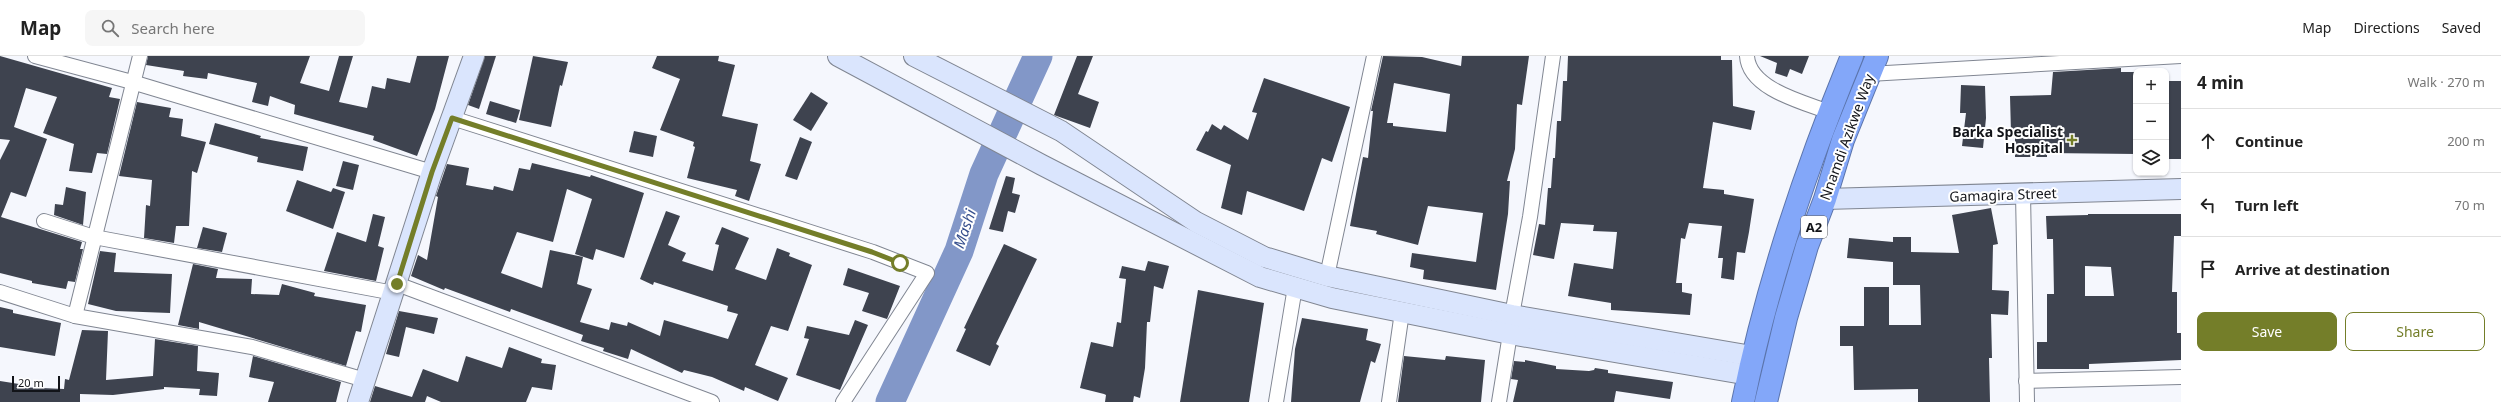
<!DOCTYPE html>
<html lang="en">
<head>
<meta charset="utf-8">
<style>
  body { margin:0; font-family:"Noto Sans",sans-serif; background:#f6f6f6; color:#222 }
  .controls { position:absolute; right:12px; top:12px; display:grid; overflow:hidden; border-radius:8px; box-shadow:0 1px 3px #0004 }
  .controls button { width:36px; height:36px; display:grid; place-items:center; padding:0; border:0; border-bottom:1px solid #e0e0e0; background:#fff; color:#222; font:20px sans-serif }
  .scale { position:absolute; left:12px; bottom:10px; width:48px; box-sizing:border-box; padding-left:4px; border:2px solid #121419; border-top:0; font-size:11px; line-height:14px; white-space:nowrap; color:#121419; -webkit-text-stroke:3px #fff; paint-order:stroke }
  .stop { position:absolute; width:12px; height:12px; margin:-9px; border:3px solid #747e29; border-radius:50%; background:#fff }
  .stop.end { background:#747e29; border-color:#fff; box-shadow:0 1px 4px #0008 }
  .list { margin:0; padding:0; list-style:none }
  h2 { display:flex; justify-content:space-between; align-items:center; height:52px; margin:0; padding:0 16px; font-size:17px }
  h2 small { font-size:13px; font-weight:400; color:#767676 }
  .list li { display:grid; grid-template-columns:26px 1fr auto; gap:12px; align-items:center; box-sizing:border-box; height:64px; padding:0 16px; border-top:1px solid #e0e0e0 }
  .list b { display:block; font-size:15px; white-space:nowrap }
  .list em { font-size:13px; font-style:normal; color:#767676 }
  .actions { display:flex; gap:8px; padding:12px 16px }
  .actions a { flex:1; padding:9px 0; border:1px solid #747e29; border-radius:8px; text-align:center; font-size:14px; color:#747e29 }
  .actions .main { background:#747e29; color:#fff }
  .icon { flex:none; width:22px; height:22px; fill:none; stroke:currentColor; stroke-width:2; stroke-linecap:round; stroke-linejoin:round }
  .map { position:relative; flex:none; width:2181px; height:346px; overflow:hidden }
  header { display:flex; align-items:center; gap:24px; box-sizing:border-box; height:56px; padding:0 20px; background:#fff; border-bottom:1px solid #e0e0e0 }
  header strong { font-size:19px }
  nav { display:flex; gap:22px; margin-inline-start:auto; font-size:14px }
  .search { width:280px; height:36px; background:#f6f6f6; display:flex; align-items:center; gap:10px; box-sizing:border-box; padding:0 14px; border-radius:8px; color:#767676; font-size:15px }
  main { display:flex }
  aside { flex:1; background:#fff }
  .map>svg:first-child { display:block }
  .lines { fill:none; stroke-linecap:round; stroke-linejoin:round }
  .river { stroke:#8297c8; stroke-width:29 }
  .building { fill:#3e434f; fill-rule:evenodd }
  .street-casing { stroke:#808692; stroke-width:16 }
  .secondary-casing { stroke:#808692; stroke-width:22 }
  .highway-casing { stroke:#5b74ab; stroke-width:24 }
  .street { stroke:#fff; stroke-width:14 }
  .secondary { stroke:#dae5fd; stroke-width:20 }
  .highway { stroke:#83a7f9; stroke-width:22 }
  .route { stroke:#747e29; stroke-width:5 }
  .poi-dot { fill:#747e29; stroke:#fff; stroke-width:1.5 }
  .labels { text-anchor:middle; stroke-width:4; stroke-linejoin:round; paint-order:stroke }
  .shield { fill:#fff; stroke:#595a5e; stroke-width:1 }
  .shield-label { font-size:13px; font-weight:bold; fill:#121419 }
  .poi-label { font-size:14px; font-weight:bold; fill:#121419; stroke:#fff; text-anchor:end }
  .street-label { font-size:14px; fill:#121419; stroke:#fff }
  .water-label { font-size:15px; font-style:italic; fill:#37508e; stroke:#fff }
</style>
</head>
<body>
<header>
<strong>Map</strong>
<div class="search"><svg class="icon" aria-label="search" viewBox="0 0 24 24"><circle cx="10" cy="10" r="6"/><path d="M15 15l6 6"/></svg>Search here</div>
<nav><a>Map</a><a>Directions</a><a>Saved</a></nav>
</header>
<main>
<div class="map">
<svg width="2181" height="346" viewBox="0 0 2181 346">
  <rect width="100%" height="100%" fill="#f5f7fd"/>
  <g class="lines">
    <path class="river" d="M890 346 959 195 984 118 1038 0"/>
  </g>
  <g class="building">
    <path d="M0 0 112 32 109 41 120 43 107 98 97 97 92 117 69 115 74 88 43 77 57 41 26 32 14 71 47 83 26 141 11 136 1 161 82 186 80 193H83L75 226 68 225 66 233 32 227V225L0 217V104L10 84 0 83Z"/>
    <path d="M148 0H310L300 27 329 35 339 0H353L339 46 367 52 372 30 385 33 387 22 410 27 417 0H449L435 53 417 100 373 84 374 80 294 58 295 49 270 40 268 50 252 46 257 27 208 17 207 23 183 20 184 15 146 9Z"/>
    <path d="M485 0H496L479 53 468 49Z"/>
    <path d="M533 0 568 6 562 30 560 29 551 71 519 64Z"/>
    <path d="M657 0H719L718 5 735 9 722 60 758 68 750 105 761 108 749 145 735 140 737 134 687 122 695 91 693 90 694 86 660 74 680 23 652 12Z"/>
    <path d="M1077 0H1093L1078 38 1099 46 1090 72 1054 59Z"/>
    <path d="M1383 0 1422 1 1461 10 1462 0H1529L1522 49 1517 48 1515 93 1507 125H1510L1508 158 1496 234 1423 223 1424 214 1410 211 1412 197 1476 206 1483 157 1428 150 1418 189 1376 178 1377 175 1350 170 1363 101 1368 102 1373 55H1371ZM1394 27 1450 38 1446 76 1393 70V67H1387Z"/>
    <path d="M1568 0H1721V4H1732L1733 50 1755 55 1751 74 1713 66 1703 132 1724 134V138L1754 143 1749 176 1745 197 1737 196 1734 224 1721 222 1723 202H1718L1722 170 1689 167 1685 183 1681 182 1676 227H1682V236L1692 238 1690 259 1611 254V247L1568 240 1574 207 1613 213 1617 176 1593 175 1594 169 1561 167 1554 203 1533 199 1539 168 1545 169 1548 132H1551L1553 102H1555L1557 65H1561L1563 25H1567Z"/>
    <path d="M1760 0H1809L1802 18 1790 13 1787 21 1775 17 1777 7Z"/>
    <path d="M2121 12V16H2136V98L2047 97V101H2015V77H2011L2010 40 2051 39 2053 16Z"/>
    <path d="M1264 22 1350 51 1332 106 1322 102 1304 155 1247 135 1242 159 1221 152 1231 109 1196 94 1206 75 1208 76 1212 68 1221 74 1224 69 1248 84 1257 57 1252 56Z"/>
    <rect x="2166" y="25" width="15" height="78"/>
    <path d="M1961 29 1985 30 1986 62 1983 92 1962 90 1966 57H1960Z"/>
    <path d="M811 36 828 47 811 75 793 64Z"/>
    <path d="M490 45 520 54 516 67 486 58Z"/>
    <path d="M137 46 171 52 169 61 183 63 181 80 206 86 197 117 192 115 189 170H176L174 187 144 182 146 149 150 150 152 124 119 120Z"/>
    <path d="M215 67 261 80 260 82 308 91 303 115 257 106 258 101 209 88Z"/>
    <path d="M634 75 657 80 653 101 629 96Z"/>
    <path d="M800 81 812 86 797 124 785 120Z"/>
    <path d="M343 105 359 109 353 134 336 130Z"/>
    <path d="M532 107 590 121 591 119 644 137 624 202 596 193 593 204 575 198 592 143 567 133 553 186 517 176 501 217 542 232 550 194 583 201 577 228 592 233 580 266 609 274 611 266 627 270 628 266 660 280 664 264 728 283 738 258 727 255 728 250 654 226 653 229 640 223 666 155 680 160 668 189 686 197 682 205 713 215 719 189 715 188 722 171 749 182 735 213 766 224 777 192 790 197 789 200 812 209 788 275 771 270 755 309 788 322 778 345 745 331 744 335 712 321 684 314 682 317 631 293 628 303 603 295 604 292 581 285 583 279 511 253 510 256 445 232 444 234 411 220 418 199 427 204 438 141 436 140 447 108 469 112 466 129 493 134 494 130 513 135 519 112 530 114Z"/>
    <path d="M1006 120 1015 122 1012 137 1020 139 1015 157 1008 155 1003 176 989 173Z"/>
    <path d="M297 124 331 136 333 132 345 136 333 173 286 155Z"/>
    <path d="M66 131 86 136 83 169 54 159 55 148 63 149Z"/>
    <path d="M1991 152 1998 188 1993 189 1992 234 2009 235 2008 259 1991 258 1992 302H1989L1990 346H1918V333L1854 334 1853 290H1840V270H1864V231H1889V269H1921L1920 229H1893V206L1847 202 1849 182 1893 186V181H1911V196L1959 197 1952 159Z"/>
    <path d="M373 158 385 161 378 190 384 192 376 225 324 215 337 176 366 186Z"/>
    <path d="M2088 158H2181V180H2174L2172 236H2177V277H2181V304L2089 308V313H2037V286H2047V238H2054L2053 183H2047L2046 160 2088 159ZM2085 210 2111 211 2114 240H2085Z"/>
    <path d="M203 171 227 177 222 196 197 192Z"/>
    <path d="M1004 188 1037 203 996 288 999 290 990 310 956 295 966 273 964 272Z"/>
    <path d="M100 195 116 197 114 216 172 218 170 257 116 255 88 248Z"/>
    <path d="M1148 205 1169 210 1163 233 1154 230 1150 266H1147L1145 312 1140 342 1134 340 1133 346H1105L1106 339 1104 338 1080 332 1091 286 1113 291 1117 266 1121 267 1126 223 1119 222 1122 210 1145 215Z"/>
    <path d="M193 208 218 213 216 222 252 223 251 238 279 239 282 228 315 237 314 240 366 249 361 276 356 275 346 310 199 266V273L178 269Z"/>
    <path d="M848 212 900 230 887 263 862 255 869 237 843 229Z"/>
    <path d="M1198 234 1264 247 1249 346H1180Z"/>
    <path d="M0 251 13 254V257L61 267 55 300 0 291Z"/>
    <path d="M399 255 438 262 434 278 406 271 399 301 386 298Z"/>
    <path d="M1302 262 1368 273 1366 284 1381 288 1375 307 1371 305 1360 346H1291L1295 293Z"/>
    <path d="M855 264 868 269 840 334 796 319 809 283 804 282 807 270 849 279Z"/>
    <path d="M82 274 108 275 106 324 153 320 155 283 198 290 197 315 219 317 217 340 199 339 200 333 164 331V333L113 339 80 338V346H0V325L19 328V331L64 333 65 323 69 324Z"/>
    <path d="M509 291 542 303 541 307 556 309 552 334 532 331 526 346H441L427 340 425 346H370L375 330 412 341 423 313 458 326 466 300 502 312Z"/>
    <path d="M253 300 341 326 336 346H268L274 326 249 321Z"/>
    <path d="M1404 300 1445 304 1446 300 1485 304 1481 346H1398Z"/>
    <path d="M1525 304 1556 310V313L1589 315 1594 314 1595 312 1608 314V317L1673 326 1670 343 1616 335 1614 346H1513L1518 324 1511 323 1514 305 1525 306Z"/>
  </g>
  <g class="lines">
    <defs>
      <g id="street">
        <path d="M35 0 132 26 432 116"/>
        <path d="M1747 0C1749 33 1803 46 1829 56"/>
        <path d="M1869 18 2181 0"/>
        <path d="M452 62 873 196 927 217 843 346"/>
        <path d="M2023 138 2027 346"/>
        <path d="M44 165 94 181 394 237"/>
        <path d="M1327 220 1374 0"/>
        <path d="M397 228 712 346"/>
        <path d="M0 236 75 260 252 291 365 324"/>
        <path d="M1512 259 1530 161 1553 0"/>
        <path d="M75 260 140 0"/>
        <path d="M2026 325 2181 321"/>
        <path d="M1276 346 1295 231"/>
        <path d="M1389 346 1402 256"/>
        <path d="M1499 346 1510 278"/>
      </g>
      <g id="secondary">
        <path d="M838 0 1042 109 1260 221 1332 242 1510 278 1749 319"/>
        <path d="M914 0 1061 75 1196 166 1264 201 1327 220 1512 259 1752 300"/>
        <path d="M1825 143 2181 133"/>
        <path d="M358 346 432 116 474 0"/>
      </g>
      <g id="highway">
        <path d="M1743 346C1767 227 1806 112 1852 0"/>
        <path d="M1766 346 1786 262 1807 190 1825 143 1843 84 1877 0"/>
      </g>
    </defs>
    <use href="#street" class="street-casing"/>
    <use href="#secondary" class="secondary-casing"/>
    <use href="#highway" class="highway-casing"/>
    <use href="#street" class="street"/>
    <use href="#secondary" class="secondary"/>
    <use href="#highway" class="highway"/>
  </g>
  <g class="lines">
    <path class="route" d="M397 228 432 116 452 62 872 196 900 207"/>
  </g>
  <path class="poi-dot" d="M2070 78h4v4h4v4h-4v4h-4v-4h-4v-4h4z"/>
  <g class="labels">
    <rect class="shield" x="1801" y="160" width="26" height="22" rx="3"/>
    <g class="shield-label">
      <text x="1814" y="176">A2</text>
    </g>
    <g class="poi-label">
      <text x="2063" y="81">Barka Specialist<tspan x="2063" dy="16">Hospital</tspan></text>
    </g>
    <g class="street-label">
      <text transform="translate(1847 81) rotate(-70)" y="5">Nnamdi Azikwe Way</text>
      <text transform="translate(2003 139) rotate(-2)" y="5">Gamagira Street</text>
    </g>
    <g class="water-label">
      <text transform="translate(965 173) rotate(-71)" y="5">Mashi</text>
    </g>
  </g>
</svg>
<div class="controls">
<button>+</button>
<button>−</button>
<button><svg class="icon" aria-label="layers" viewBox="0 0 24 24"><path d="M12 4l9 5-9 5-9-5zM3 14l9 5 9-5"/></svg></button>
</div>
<div class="scale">20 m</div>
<div class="stop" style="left:900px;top:207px"></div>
<div class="stop end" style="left:397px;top:228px"></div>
</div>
<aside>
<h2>4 min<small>Walk · 270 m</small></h2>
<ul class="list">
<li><svg class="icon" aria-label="ahead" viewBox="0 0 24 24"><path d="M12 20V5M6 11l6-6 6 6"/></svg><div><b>Continue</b></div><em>200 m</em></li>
<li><svg class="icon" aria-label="left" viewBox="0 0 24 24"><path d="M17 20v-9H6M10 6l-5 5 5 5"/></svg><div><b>Turn left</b></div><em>70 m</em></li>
<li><svg class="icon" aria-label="arrive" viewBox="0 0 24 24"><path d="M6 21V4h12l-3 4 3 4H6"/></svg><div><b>Arrive at destination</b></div></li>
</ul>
<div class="actions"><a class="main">Save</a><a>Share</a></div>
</aside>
</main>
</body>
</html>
